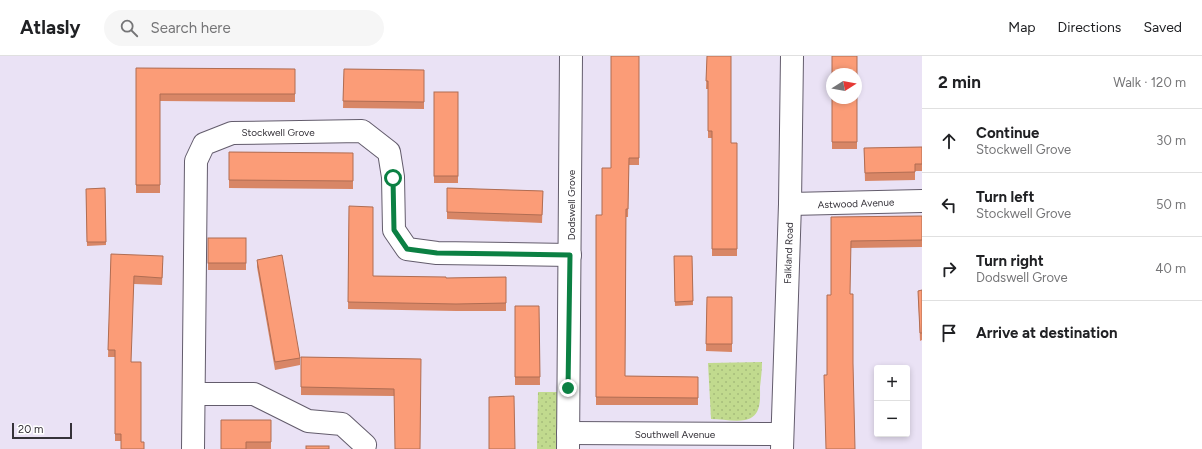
<!DOCTYPE html>
<html lang="en">
<head>
<meta charset="utf-8">
<style>
  body { margin:0; font-family:Figtree,sans-serif; background:#f6f6f6; color:#202124 }
  .controls { position:absolute; right:12px; bottom:12px; display:grid; overflow:hidden; border-radius:4px; box-shadow:0 2px 6px #0003 }
  .controls button { width:36px; height:36px; display:grid; place-items:center; padding:0; border:0; border-bottom:1px solid #e0e0e0; background:#fff; color:#202124; font:20px sans-serif }
  .compass { position:absolute; left:826px; top:12px; width:36px; height:36px; border-radius:50%; background:#fff; box-shadow:0 2px 6px #0003; rotate:79deg }
  .scale { position:absolute; left:12px; bottom:10px; width:60px; box-sizing:border-box; padding-left:4px; border:2px solid #353239; border-top:0; font-size:11px; line-height:14px; white-space:nowrap; color:#353239; -webkit-text-stroke:3px #fff; paint-order:stroke }
  .stop { position:absolute; width:12px; height:12px; margin:-9px; border:3px solid #0b8043; border-radius:50%; background:#fff }
  .stop.end { background:#0b8043; border-color:#fff; box-shadow:0 1px 4px #0008 }
  .list { margin:0; padding:0; list-style:none }
  h2 { display:flex; justify-content:space-between; align-items:center; height:52px; margin:0; padding:0 16px; font-size:17px }
  h2 small { font-size:13px; font-weight:400; color:#757577 }
  .list li { display:grid; grid-template-columns:26px 1fr auto; gap:12px; align-items:center; box-sizing:border-box; height:64px; padding:0 16px; border-top:1px solid #e0e0e0 }
  .list b { display:block; font-size:15px; white-space:nowrap }
  .list p { margin:0; font-size:13px; white-space:nowrap; color:#757577 }
  .list em { font-size:13px; font-style:normal; color:#757577 }
  .icon { flex:none; width:22px; height:22px; fill:none; stroke:currentColor; stroke-width:2; stroke-linecap:round; stroke-linejoin:round }
  .map { position:relative; flex:none; width:922px; height:393px; overflow:hidden }
  header { display:flex; align-items:center; gap:24px; box-sizing:border-box; height:56px; padding:0 20px; background:#fff; border-bottom:1px solid #e0e0e0 }
  header strong { font-size:19px }
  nav { display:flex; gap:22px; margin-inline-start:auto; font-size:14px }
  .search { width:280px; height:36px; background:#f6f6f6; display:flex; align-items:center; gap:10px; box-sizing:border-box; padding:0 14px; border-radius:22px; color:#757577; font-size:15px }
  main { display:flex }
  aside { flex:1; background:#fff }
  .map>svg:first-child { display:block }
  .grass { fill:url(#grass-dots) }
  .lines { fill:none; stroke-linecap:round; stroke-linejoin:round }
  .minor-casing { stroke:#635c6c; stroke-width:24 }
  .minor { stroke:#fff; stroke-width:22 }
  .wall { fill:#d88666 }
  .building { fill:#fb9c77; stroke:#b06d53 }
  .route { stroke:#0b8043; stroke-width:5 }
  .labels { text-anchor:middle; stroke-width:3; stroke-linejoin:round; paint-order:stroke }
  .street-label { font-size:10px; fill:#353239; stroke:#fff }
</style>
</head>
<body>
<header>
<strong>Atlasly</strong>
<div class="search"><svg class="icon" aria-label="search" viewBox="0 0 24 24"><circle cx="10" cy="10" r="6"/><path d="M15 15l6 6"/></svg>Search here</div>
<nav><a>Map</a><a>Directions</a><a>Saved</a></nav>
</header>
<main>
<div class="map">
<svg width="922" height="393" viewBox="0 0 922 393">
  <defs>
    <pattern id="grass-dots" width="8" height="8" patternUnits="userSpaceOnUse"><rect width="8" height="8" fill="#c1da8e"/><path d="M2 2h.1M6 6h.1" fill="none" stroke="#a6bc7b" stroke-width="1.8" stroke-linecap="round"/></pattern>
  </defs>
  <rect width="100%" height="100%" fill="#eae2f5"/>
  <g class="grass">
    <path d="M762 306C762 314 761 322 760 331 760 343 762 361 745 364 735 366 721 363 711 363L708 307Z"/>
    <path d="M538 336H557V393H537Z"/>
  </g>
  <g class="lines">
    <defs>
      <g id="minor">
        <path d="M790 148 922 145"/>
        <path d="M194 338H254L308 365 342 368 365 389 364 393"/>
        <path d="M568 377 782 378"/>
        <path d="M193 393 196 105 204 88 232 77 362 75 389 96 393 121 394 174 407 193 437 197 570 199"/>
        <path d="M568 393 571 0"/>
        <path d="M782 393 790 148 792 0"/>
      </g>
    </defs>
    <use href="#minor" class="minor-casing"/>
    <use href="#minor" class="minor"/>
  </g>
  <g class="wall">
    <path d="M639 0V109H629L628 161H626L625 320 698 321V349H596V159H602L611 112Z"/>
    <path d="M707 0 731 87H737V200H712V82H708V33H706Z"/>
    <path d="M857 0V93H832V42Z"/>
    <path d="M136 12 295 13V46L160 45V137H136Z"/>
    <path d="M344 13 424 14V53L343 52Z"/>
    <rect x="434" y="36" width="24" height="91"/>
    <path d="M922 91V115H915V124L865 125 864 92Z"/>
    <path d="M229 96 353 97V133L229 132Z"/>
    <path d="M105 132 106 189 87 190 86 133Z"/>
    <path d="M447 132 543 135 542 167 447 163Z"/>
    <path d="M349 150 373 220 446 222 506 221V255H456L348 253Z"/>
    <path d="M922 160V191L851 192 827 319 831 239V161Z"/>
    <rect x="208" y="182" width="38" height="32"/>
    <path d="M111 198 163 207 162 229 134 228 121 385H115V301H108Z"/>
    <path d="M674 200H692L693 249 675 250Z"/>
    <path d="M257 204 300 302V309L275 314 257 211Z"/>
    <path d="M922 234V284L920 285 918 235Z"/>
    <path d="M707 241H732V296L706 295Z"/>
    <path d="M515 250H539L540 329H515Z"/>
    <path d="M301 301 421 303 394 340 301 339Z"/>
    <path d="M271 364V393H221Z"/>
  </g>
  <g class="building">
    <path d="M611 0H639V102H629L628 153H626L625 320 698 321V342L596 341V159H602V112H611Z"/>
    <path d="M707 0H731V87H737V193H712V75H708V25H706Z"/>
    <path d="M832 0H857V86H832V42H856V18H832Z"/>
    <path d="M136 12 295 13V38H160V129H136Z"/>
    <path d="M344 13 424 14V46L343 45Z"/>
    <rect x="434" y="36" width="24" height="84"/>
    <path d="M922 91V108H915V116L865 117 864 92Z"/>
    <path d="M229 96 353 97V125L229 124Z"/>
    <path d="M105 132 106 186H87L86 133Z"/>
    <path d="M447 132 543 135 542 159 447 156Z"/>
    <path d="M349 150 373 151V220L446 221V222L506 221V247L456 248 348 246Z"/>
    <path d="M922 160V184L851 185 850 238H853V307L855 393H826L824 319H827V239H831V161Z"/>
    <rect x="208" y="182" width="38" height="25"/>
    <path d="M111 198 163 200 162 222 134 220 131 306H141V386H144V393H121V378H115V294H108Z"/>
    <path d="M282 199 300 302 275 306 257 204Z"/>
    <path d="M674 200H692L693 245 675 246Z"/>
    <path d="M922 234V277H920L918 235Z"/>
    <path d="M707 241H732V288H706Z"/>
    <path d="M515 250H539L540 321H515Z"/>
    <path d="M301 301 421 303 420 393H395L394 333 301 331Z"/>
    <path d="M514 340 515 393H489V341Z"/>
    <path d="M221 364H271V386H246V393H221Z"/>
    <rect x="306" y="390" width="23" height="3"/>
  </g>
  <g class="lines">
    <path class="route" d="M393 122 394 174 407 193 437 197 570 199 568 332"/>
  </g>
  <g class="labels">
    <g class="street-label">
      <text x="278" y="80">Stockwell Grove</text>
      <text transform="translate(856 147) rotate(-2)" y="4">Astwood Avenue</text>
      <text transform="translate(571 149) rotate(-90)" y="4">Dodswell Grove</text>
      <text transform="translate(788 197) rotate(-88)" y="4">Falkland Road</text>
      <text x="675" y="382">Southwell Avenue</text>
    </g>
  </g>
</svg>
<div class="controls">
<button>+</button>
<button>−</button>
</div>
<svg class="compass" viewBox="-18 -18 36 36"><path d="M0-13l5 13h-10z" fill="#e53935"/><path d="M0 13l5-13h-10z" fill="#757577"/></svg>
<div class="scale">20 m</div>
<div class="stop" style="left:393px;top:122px"></div>
<div class="stop end" style="left:568px;top:332px"></div>
</div>
<aside>
<h2>2 min<small>Walk · 120 m</small></h2>
<ul class="list">
<li><svg class="icon" aria-label="ahead" viewBox="0 0 24 24"><path d="M12 20V5M6 11l6-6 6 6"/></svg><div><b>Continue</b><p>Stockwell Grove</p></div><em>30 m</em></li>
<li><svg class="icon" aria-label="left" viewBox="0 0 24 24"><path d="M17 20v-9H6M10 6l-5 5 5 5"/></svg><div><b>Turn left</b><p>Stockwell Grove</p></div><em>50 m</em></li>
<li><svg class="icon" aria-label="right" viewBox="0 0 24 24"><path d="M7 20v-9h11M14 6l5 5-5 5"/></svg><div><b>Turn right</b><p>Dodswell Grove</p></div><em>40 m</em></li>
<li><svg class="icon" aria-label="arrive" viewBox="0 0 24 24"><path d="M6 21V4h12l-3 4 3 4H6"/></svg><div><b>Arrive at destination</b></div></li>
</ul>
</aside>
</main>
</body>
</html>
